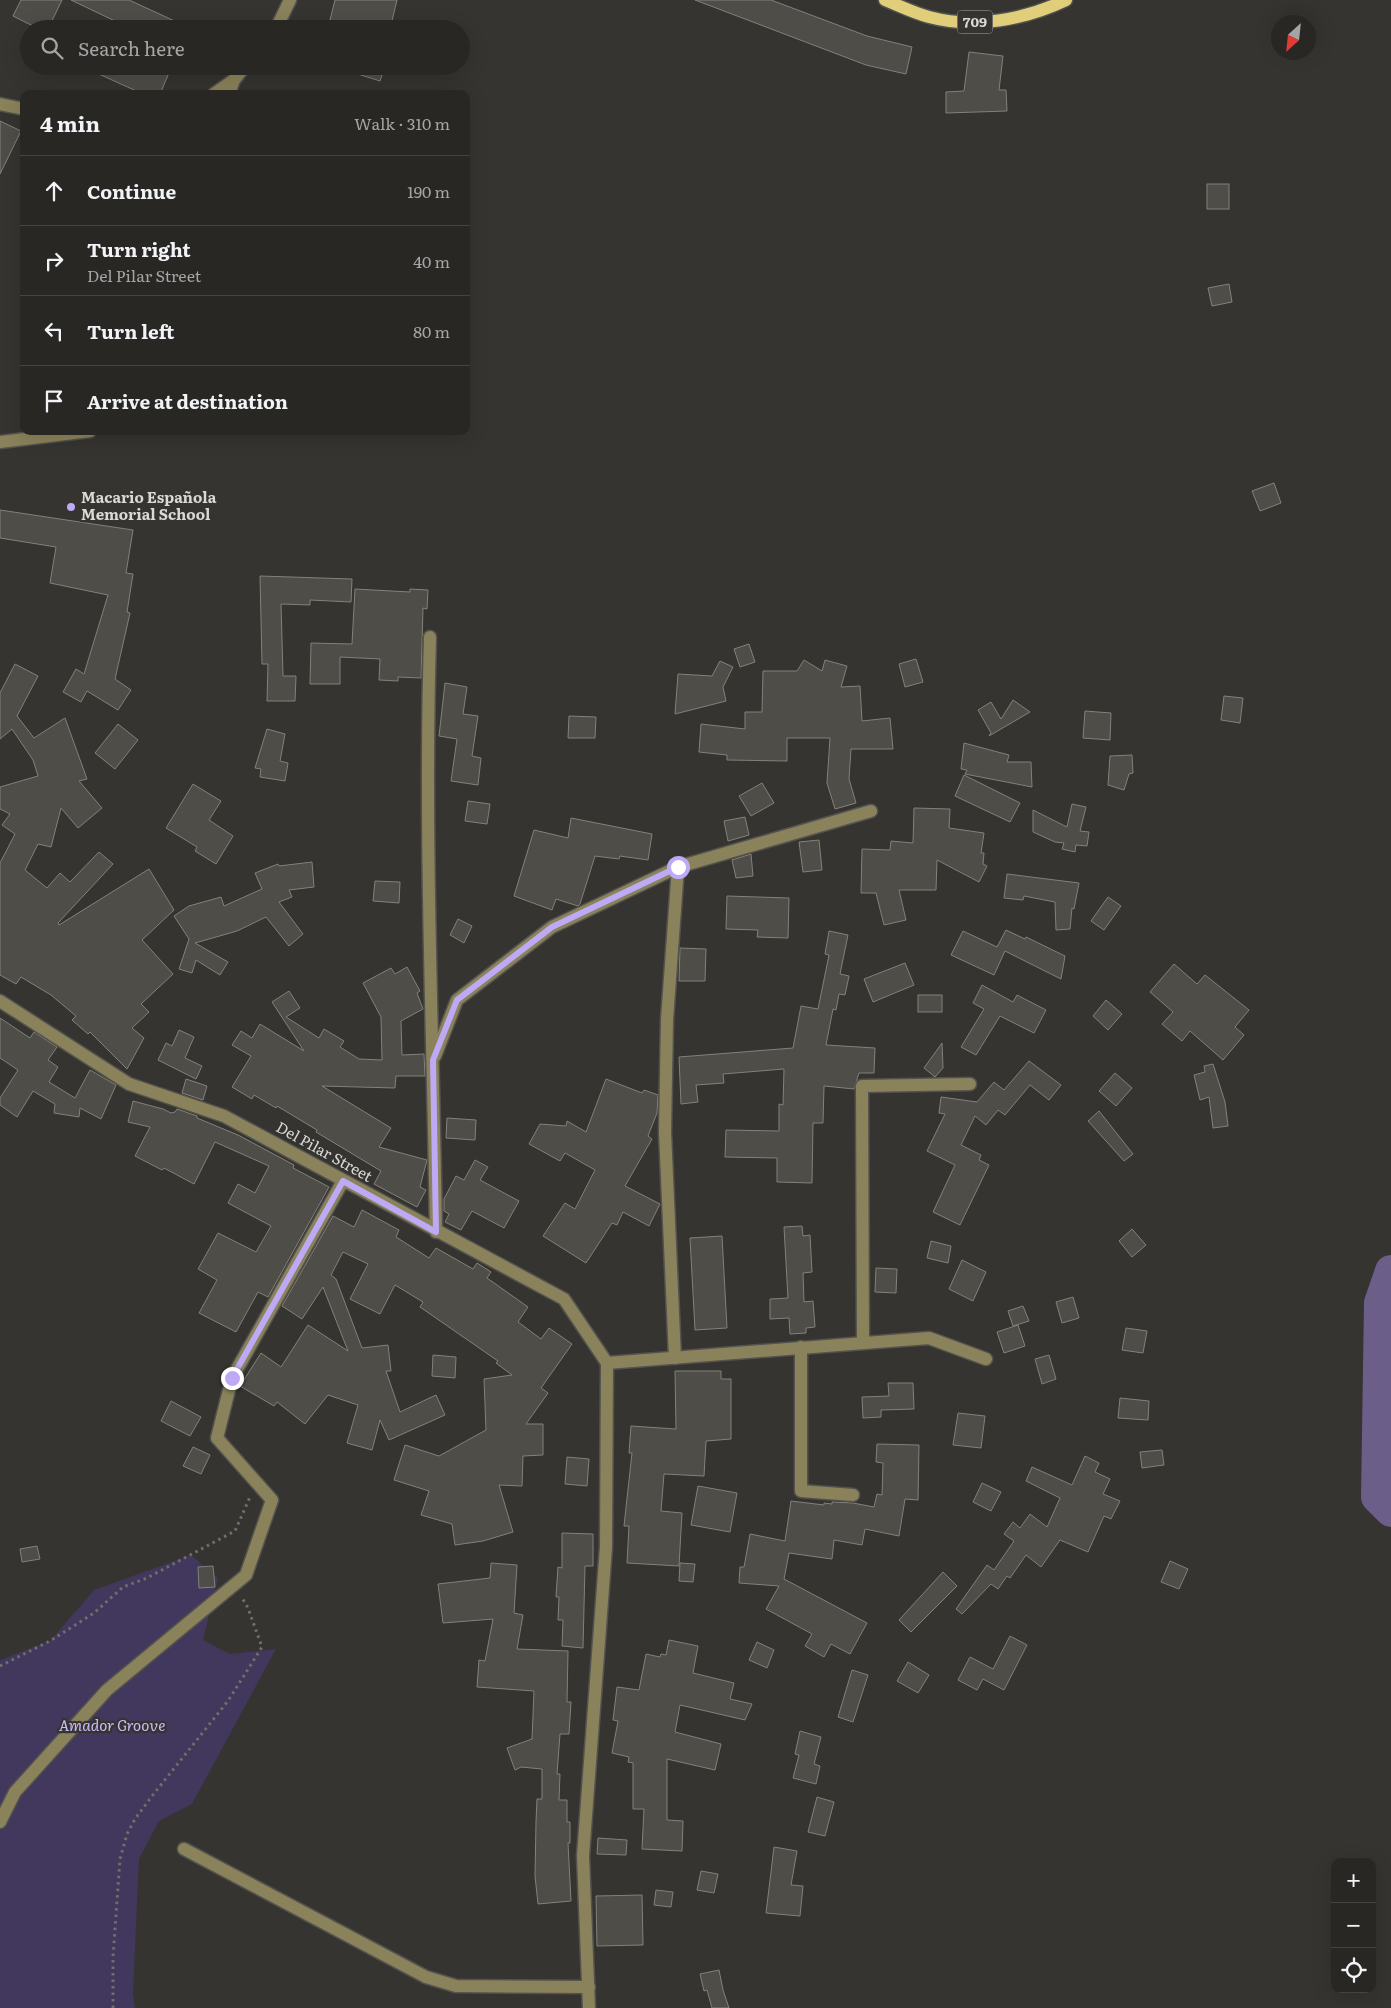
<!DOCTYPE html>
<html lang="en">
<head>
<meta charset="utf-8">
<style>
  body { margin:0; font-family:Literata,serif; background:#343331; color:#f1f3f6 }
  .controls { position:absolute; right:15px; bottom:15px; display:grid; overflow:hidden; border-radius:10px; box-shadow:0 5px 20px #0002 }
  .controls button { width:45px; height:45px; display:grid; place-items:center; padding:0; border:0; border-bottom:1px solid #444441; background:#282724; color:#f1f3f6; font:25px sans-serif }
  .compass { position:absolute; left:1271px; top:15px; width:45px; height:45px; border-radius:50%; background:#282724; box-shadow:0 5px 20px #0002; rotate:207deg }
  .stop { position:absolute; width:15px; height:15px; margin:-11px; border:4px solid #bea9f4; border-radius:50%; background:#fff }
  .stop.end { background:#bea9f4; border-color:#fff; box-shadow:0 1px 5px #0008 }
  .list { margin:0; padding:0; list-style:none }
  h2 { display:flex; justify-content:space-between; align-items:center; height:65px; margin:0; padding:0 20px; font-size:21px }
  h2 small { font-size:16px; font-weight:400; color:#a5a5a6 }
  .list li { display:grid; grid-template-columns:32px 1fr auto; gap:15px; align-items:center; box-sizing:border-box; height:70px; padding:0 20px; border-top:1px solid #444441 }
  .list b { display:block; font-size:19px; white-space:nowrap }
  .list p { margin:0; font-size:16px; white-space:nowrap; color:#a5a5a6 }
  .list em { font-size:16px; font-style:normal; color:#a5a5a6 }
  .icon { flex:none; width:28px; height:28px; fill:none; stroke:currentColor; stroke-width:2; stroke-linecap:round; stroke-linejoin:round }
  .map { position:relative; flex:none; width:1391px; height:2008px; overflow:hidden }
  .search { position:absolute; background:#282724; box-shadow:0 5px 20px #0002; left:20px; top:20px; width:450px; height:55px; display:flex; align-items:center; gap:12px; box-sizing:border-box; padding:0 18px; border-radius:28px; color:#a5a5a6; font-size:19px }
  .panel { position:absolute; background:#282724; box-shadow:0 5px 20px #0002; left:20px; top:90px; width:450px; height:345px; border-radius:10px }
  .map>svg:first-child { display:block }
  .green { fill:#42375c }
  .lines { fill:none; stroke-linecap:round; stroke-linejoin:round }
  .river { stroke:#6b5f89; stroke-width:32 }
  .building { fill:#4e4d48; stroke:#82817c }
  .minor-casing { stroke:#53524e; stroke-width:15 }
  .major-casing { stroke:#53524e; stroke-width:15 }
  .path { stroke:#706f6b; stroke-width:3; stroke-dasharray:2.5 4; stroke-linecap:butt }
  .minor { stroke:#8a825a; stroke-width:12 }
  .major { stroke:#e0ce7a; stroke-width:12 }
  .route { stroke:#bea9f4; stroke-width:6 }
  .poi-dot { fill:#bea9f4; stroke:#353430; stroke-width:2 }
  .labels { text-anchor:middle; stroke-width:4.5; stroke-linejoin:round; paint-order:stroke }
  .shield { fill:#353430; stroke:#a8a8a5; stroke-width:1 }
  .shield-label { font-size:14px; font-weight:bold; fill:#dad9d7 }
  .poi-label { font-size:15px; font-weight:bold; fill:#dad9d7; stroke:#353430; text-anchor:start }
  .street-label { font-size:15px; fill:#dad9d7; stroke:#353430 }
  .park-label { font-size:15px; font-style:italic; fill:#ccbafd; stroke:#353430 }
</style>
</head>
<body>
<div class="map">
<svg width="1391" height="2008" viewBox="0 0 1391 2008">
  <rect width="100%" height="100%" fill="#353430"/>
  <path class="green" d="M191 1555 218 1578 203 1640 230 1654 276 1649 192 1804 159 1821 139 1859 133 1993 135 2008H0V1660L50 1641 94 1590Z"/>
  <g class="lines">
    <path class="river" d="M1391 1271 1380 1303 1377 1497 1391 1511"/>
  </g>
  <g class="building">
    <path d="M21 0H62L48 29H39L13 16Z"/>
    <path d="M71 0H129L192 29H111L115 21Z"/>
    <path d="M335 0H397L390 29H349L329 24Z"/>
    <path d="M695 0H771L867 36 912 47 906 74 866 65Z"/>
    <path d="M969 52 1003 56 999 90H1006L1007 111 946 113V92L964 91Z"/>
    <path d="M81 66H172L160 94H143Z"/>
    <path d="M342 66H385L380 81 342 69Z"/>
    <path d="M0 121 21 131 0 174Z"/>
    <rect x="1207" y="184" width="22" height="25"/>
    <path d="M1229 284 1232 302 1212 306 1208 288Z"/>
    <path d="M1274 483 1281 503 1260 511 1252 491Z"/>
    <path d="M0 510 133 530 126 573 133 574 127 612 130 613 115 679 131 690 118 710 87 691 81 702 63 692 76 669 84 674 108 595 50 583 56 547 0 538Z"/>
    <path d="M260 576 352 579 351 602 310 600V605L281 604 283 676H296L295 701H267L268 664H262Z"/>
    <path d="M355 589 410 592V589L428 590 427 609 423 608 421 678 398 677V681L379 680 380 659 340 657V684H310L311 643 352 644Z"/>
    <path d="M749 644 755 662 740 667 734 649Z"/>
    <path d="M916 659 923 682 905 687 899 664Z"/>
    <path d="M804 660 822 671 825 660 847 666 841 687 860 686 862 721 890 718 893 749H851L849 779 856 803 835 809 827 783 830 738H787V761L727 760V755L699 752 701 724 745 729V712H762L763 671H797Z"/>
    <path d="M720 661 733 667 723 687 726 701 675 714 678 674 712 676Z"/>
    <path d="M15 664 38 676 17 716 34 738 65 718 87 779 79 781 102 808 78 828 61 808 51 847 38 844 25 870 47 888 60 873 70 882 99 852 113 864 58 923 59 925 149 869 174 910 142 940 173 974 141 1004 149 1012 132 1028 144 1038 127 1069 90 1032 88 1034 72 1020 76 1016 51 995 21 977 16 984 0 975V863L15 834 2 825 10 814 0 809V787L38 776 33 760 12 729 0 739V693Z"/>
    <path d="M445 683 467 687 463 714 478 716 472 756 481 758 478 785 451 781 457 739 439 736Z"/>
    <path d="M1224 696 1243 698 1240 723 1221 720Z"/>
    <path d="M1013 700 1030 712 989 736 991 733 978 710 991 702 1001 719Z"/>
    <path d="M1085 711 1111 713 1110 740 1083 738Z"/>
    <path d="M569 716 596 717 595 738H568Z"/>
    <path d="M118 724 138 740 115 769 95 753Z"/>
    <path d="M267 729 285 734 280 761 288 763 285 781 260 777 261 769 255 768Z"/>
    <path d="M964 743 1009 755 1007 762H1031L1032 787 965 774 967 770 961 769Z"/>
    <path d="M1132 755 1133 773 1129 774 1124 790 1108 785 1110 756Z"/>
    <path d="M964 775 1020 803 1010 822 955 796Z"/>
    <path d="M762 783 774 803 751 816 739 796Z"/>
    <path d="M193 784 221 801 209 820 233 836 216 864 195 851 197 847 166 828Z"/>
    <path d="M468 801 490 804 487 824 465 821Z"/>
    <path d="M1072 804 1086 807 1080 831 1089 832 1087 846 1076 845 1075 852 1062 849 1064 843 1055 842 1033 832V810L1067 827Z"/>
    <path d="M914 808 950 809 949 828 984 833 981 853H984L983 864 987 866 979 882 937 860 936 890H899L906 920 884 925 876 893H861L862 849 890 850 891 841 913 843Z"/>
    <path d="M745 817 749 835 728 841 724 821Z"/>
    <path d="M571 818 652 834 648 860 620 856 619 859 595 856 580 904 578 906 556 899 552 910 514 896 534 830 568 838Z"/>
    <path d="M819 840 822 870 803 872 799 842Z"/>
    <path d="M751 854 753 876 736 878 732 860Z"/>
    <path d="M312 862 314 887 289 890 292 897 279 902 303 934 289 946 266 917 237 931 195 943 228 962 220 975 196 960 192 973 179 969 189 939 174 916 189 906 221 897 224 906 262 889 255 873 278 864 279 866Z"/>
    <path d="M1007 874 1079 883 1074 909 1072 908 1070 929 1056 930 1055 902 1024 896 1023 900 1004 898Z"/>
    <path d="M375 881 400 882 399 903 373 901Z"/>
    <path d="M727 896 789 898 788 938 757 937 758 930 726 929Z"/>
    <path d="M1108 897 1121 906 1104 930 1091 921Z"/>
    <path d="M458 919 472 926 464 943 450 935Z"/>
    <path d="M1006 930 1025 939 1026 937 1065 956 1061 979 1005 951 994 975 951 955 963 931 997 947Z"/>
    <path d="M829 931 848 935 840 974 849 976 845 995 839 994 836 1010 833 1009 826 1045 875 1048 874 1073H859L854 1089 824 1086 823 1123H813L812 1183 777 1182V1158L725 1157 726 1130 779 1131V1104L783 1105 784 1069 723 1074 724 1083 696 1085 698 1102 681 1104 679 1057 793 1048 801 1006 818 1009 829 955 825 954Z"/>
    <path d="M680 948 706 949 705 981H679Z"/>
    <path d="M905 963 914 985 873 1002 864 979Z"/>
    <path d="M1174 964 1197 984 1205 975 1249 1010 1235 1027 1244 1035 1223 1060 1190 1031 1182 1041 1162 1024 1173 1012 1150 992Z"/>
    <path d="M407 967 420 991 417 993 423 1009 401 1021 402 1055 424 1054 425 1076H396L395 1088 322 1086 391 1128 379 1147 427 1160 420 1187 426 1190 417 1207 374 1184 381 1171 316 1132 317 1130 277 1106 276 1108 254 1095 252 1099 232 1087 251 1056 232 1045 241 1031 252 1038 260 1024 304 1051 272 1002 289 991 300 1008 286 1017 319 1038 324 1029 344 1041 340 1047 359 1059 382 1060 381 1017 363 983 391 968 395 974Z"/>
    <path d="M982 985 1013 1002 1017 995 1046 1010 1034 1033 1000 1016 976 1055 961 1047 984 1009 973 1003Z"/>
    <rect x="918" y="995" width="24" height="17"/>
    <path d="M1106 1000 1122 1014 1108 1030 1093 1016Z"/>
    <path d="M0 1018 30 1038 34 1032 57 1047 48 1060 58 1067 49 1082 75 1098 90 1070 116 1085 101 1119 80 1108 79 1117 54 1113 55 1104 33 1091 17 1117 0 1105V1098L18 1070 0 1058Z"/>
    <path d="M179 1030 194 1037 185 1058 202 1066 196 1079 158 1060 166 1043 172 1046Z"/>
    <path d="M942 1043 943 1068 935 1077 924 1068Z"/>
    <path d="M1029 1061 1061 1085 1049 1100 1030 1085 1005 1115 998 1110 986 1125 975 1116 961 1145 981 1155 979 1160 989 1165 960 1225 933 1212 955 1165 927 1151 945 1114 939 1113 941 1097 977 1102 994 1082 1004 1090Z"/>
    <path d="M1213 1064 1225 1102 1228 1126 1213 1128 1209 1097 1200 1100 1194 1075 1205 1072 1204 1066Z"/>
    <path d="M1115 1073 1132 1088 1116 1106 1099 1091Z"/>
    <path d="M186 1079 207 1086 203 1100 182 1093Z"/>
    <path d="M606 1079 642 1093 644 1090 658 1095 657 1113 648 1136 652 1139 625 1186 660 1204 649 1226 623 1212 617 1225 612 1223 586 1263 543 1236 565 1203 575 1209 595 1170 565 1153 560 1161 529 1144 540 1124 566 1126 567 1121 586 1132Z"/>
    <path d="M133 1101 163 1109 171 1113 175 1112 177 1109 197 1116V1118L238 1135 294 1165 293 1168 329 1187 268 1297 258 1292 236 1332 199 1313 217 1280 198 1269 218 1233 256 1252 271 1226 228 1203 238 1184 255 1193 269 1166 215 1142 194 1184 164 1168 162 1170 135 1156 150 1127 128 1122Z"/>
    <path d="M1099 1111 1133 1154 1124 1161 1088 1121Z"/>
    <path d="M447 1118 476 1120 475 1140 446 1138Z"/>
    <path d="M475 1160 488 1167 480 1180 519 1201 504 1228 472 1211 461 1230 445 1222 449 1214 444 1211V1199L456 1176 464 1180Z"/>
    <path d="M362 1210 399 1230 396 1237 429 1258 436 1248 473 1269 477 1263 491 1272 487 1278 528 1307 518 1322 541 1339 549 1328 572 1344 541 1388 548 1393 526 1424H543V1455L523 1456 522 1486 499 1485 513 1532 483 1541 455 1545 452 1524 421 1515 429 1491 394 1480 405 1445 439 1456 486 1430 484 1379 512 1375 496 1363 498 1361 420 1307 423 1302 395 1285 380 1314 350 1299 368 1264 343 1252 331 1275 336 1279 362 1348 388 1345 391 1371H386L400 1412 436 1395 445 1415 389 1440 380 1420 372 1450 347 1443 358 1405 328 1395 305 1424 277 1402 274 1406 240 1386 261 1353 281 1367 308 1325 348 1351 323 1287 302 1319 282 1306 333 1216 354 1227Z"/>
    <path d="M802 1226 803 1236 810 1235 812 1272 803 1273 804 1302 813 1301 815 1327 806 1328V1333L790 1334 789 1318 770 1319V1299L788 1298 784 1227Z"/>
    <path d="M1132 1229 1146 1245 1132 1257 1119 1241Z"/>
    <path d="M722 1236 727 1328 695 1330 690 1238Z"/>
    <path d="M931 1241 951 1246 948 1263 927 1258Z"/>
    <path d="M962 1260 986 1272 973 1301 949 1289Z"/>
    <path d="M876 1268 897 1269 896 1293 875 1292Z"/>
    <path d="M1073 1297 1079 1318 1062 1323 1056 1302Z"/>
    <path d="M1023 1306 1029 1321 1013 1326 1008 1311Z"/>
    <path d="M1018 1325 1025 1346 1004 1353 997 1332Z"/>
    <path d="M1126 1328 1147 1331 1143 1353 1122 1350Z"/>
    <path d="M433 1355 456 1357 455 1378 432 1376Z"/>
    <path d="M1049 1355 1056 1379 1042 1384 1035 1359Z"/>
    <path d="M675 1371H721V1379H731V1439L706 1441 704 1476 664 1474 661 1511 682 1513 679 1566 627 1563 629 1526H624L632 1453H629L631 1426 676 1429Z"/>
    <path d="M888 1383H913L914 1409 881 1410V1417L863 1418 862 1397 889 1396Z"/>
    <path d="M1120 1398 1149 1401 1148 1420 1118 1418Z"/>
    <path d="M171 1401 201 1417 190 1436 161 1421Z"/>
    <path d="M958 1413 985 1416 981 1448 953 1445Z"/>
    <path d="M877 1444 919 1445 918 1500 905 1499 899 1536 865 1529 862 1545 834 1540 832 1559 789 1553 784 1579 867 1623 850 1654 831 1644 824 1657 805 1646 812 1634 766 1609 779 1586 739 1583 740 1567H744L750 1534 785 1541 791 1501 824 1505V1503L832 1504V1502L853 1503 874 1507 877 1494 882 1495 883 1463 876 1462Z"/>
    <path d="M193 1447 210 1455 201 1474 183 1466Z"/>
    <path d="M1162 1450 1164 1465 1142 1468 1140 1452Z"/>
    <path d="M1085 1456 1099 1463 1095 1472 1110 1479 1103 1494 1120 1501 1111 1519 1104 1516 1088 1552 1060 1540 1041 1567 1026 1555 1010 1578 1007 1576 998 1589 991 1584 962 1614 956 1609 987 1565 994 1570 1014 1541 1004 1534 1013 1522 1020 1528 1030 1514 1047 1527 1060 1498 1026 1481 1032 1467 1072 1485Z"/>
    <path d="M567 1457 589 1459 587 1486 565 1484Z"/>
    <path d="M982 1483 1001 1492 991 1511 973 1502Z"/>
    <path d="M698 1486 737 1493 730 1532 691 1525Z"/>
    <path d="M562 1533 593 1534V1566H585L583 1648 562 1646 563 1620H558L559 1597H556L558 1567 562 1568Z"/>
    <path d="M37 1546 40 1559 22 1562 20 1549Z"/>
    <path d="M1170 1561 1188 1569 1179 1589 1161 1582Z"/>
    <path d="M491 1563 517 1565 514 1613 523 1615 517 1649 568 1651 567 1702H571L569 1734H560L557 1774H560L559 1800H567V1822H570V1843H568L571 1901 538 1904 535 1876 536 1822 537 1799H542V1769L521 1767 515 1770 507 1748 532 1739 534 1691 477 1687 479 1660 485 1661 493 1619 443 1623 438 1584 490 1578Z"/>
    <path d="M680 1563 695 1564 693 1582 679 1581Z"/>
    <path d="M213 1566 215 1587 199 1588 198 1567Z"/>
    <path d="M943 1572 957 1586 911 1632 899 1620Z"/>
    <path d="M1010 1636 1027 1645 1004 1690 983 1679 977 1690 958 1680 970 1657 993 1669Z"/>
    <path d="M669 1640 698 1646 693 1673 734 1683 730 1699 752 1704 745 1720 680 1705 675 1732 721 1744 715 1770 667 1759V1820L683 1821 682 1851 642 1849 644 1809H633V1763L628 1762 629 1757 612 1753 618 1721 613 1720 617 1687 639 1690 646 1654 660 1657 661 1654 666 1655Z"/>
    <path d="M757 1642 774 1650 767 1668 749 1660Z"/>
    <path d="M908 1662 929 1675 918 1693 897 1681Z"/>
    <path d="M852 1670 868 1675 853 1722 838 1717Z"/>
    <path d="M800 1731 821 1737 814 1764 820 1766 816 1784 793 1778 799 1755 795 1754Z"/>
    <path d="M817 1797 834 1802 825 1836 808 1832Z"/>
    <path d="M598 1838 627 1840 626 1855 597 1854Z"/>
    <path d="M774 1847 797 1851 791 1885 803 1886 800 1916 766 1913Z"/>
    <path d="M701 1871 718 1874 714 1893 697 1890Z"/>
    <path d="M656 1890 673 1892 671 1907 654 1905Z"/>
    <path d="M642 1895 643 1945 597 1946 596 1896Z"/>
    <path d="M719 1970 723 1990 729 2008H712L707 1990 704 1991 700 1974Z"/>
  </g>
  <g class="lines">
    <defs>
      <g id="minor">
        <path d="M276 29 290 0"/>
        <path d="M214 94 234 80"/>
        <path d="M229 94 234 80 245 66"/>
        <path d="M0 104 24 109"/>
        <path d="M0 442 90 431"/>
        <path d="M430 637C424 836 433 1033 436 1232"/>
        <path d="M0 1001 129 1084 224 1116 564 1299 607 1363"/>
        <path d="M435 1056 457 1000 552 927 678 867 871 811"/>
        <path d="M863 1343 862 1086 970 1084"/>
        <path d="M801 1347V1491L853 1495"/>
        <path d="M675 1358 665 1132 667 1020 678 867"/>
        <path d="M607 1363 929 1338 986 1359"/>
        <path d="M0 1822 15 1792 107 1690 246 1575 272 1500 217 1438 232 1378 343 1181"/>
        <path d="M184 1849 426 1977 456 1986 589 1987"/>
        <path d="M589 2008 583 1856 606 1547 607 1363"/>
      </g>
      <path id="major" d="M885 0C900 6 914 13 929 17 974 29 1024 20 1066 0"/>
    </defs>
    <use href="#minor" class="minor-casing"/>
    <use href="#major" class="major-casing"/>
    <g class="path">
      <path d="M0 1666 50 1641 94 1613 123 1587 147 1578 235 1531 250 1497"/>
      <path d="M113 2008V1957L120 1859 127 1834 135 1819 152 1796 228 1701 262 1647 248 1608 241 1596"/>
    </g>
    <use href="#minor" class="minor"/>
    <use href="#major" class="major"/>
  </g>
  <g class="lines">
    <path class="route" d="M232 1378 343 1181 436 1232 433 1060 457 1000 552 927 678 867"/>
  </g>
  <circle class="poi-dot" cx="71" cy="507" r="5"/>
  <g class="labels">
    <rect class="shield" x="957.5" y="10.5" width="35" height="23" rx="4"/>
    <g class="shield-label">
      <text x="975" y="27">709</text>
    </g>
    <g class="poi-label">
      <text x="81" y="503">Macario Española<tspan x="81" dy="17">Memorial School</tspan></text>
    </g>
    <g class="street-label">
      <text transform="translate(324 1152) rotate(29)" y="5">Del Pilar Street</text>
    </g>
    <g class="park-label">
      <text x="112" y="1731">Amador Groove</text>
    </g>
  </g>
</svg>
<div class="controls">
<button>+</button>
<button>−</button>
<button><svg class="icon" aria-label="locate" viewBox="0 0 24 24"><circle cx="12" cy="12" r="6"/><path d="M12 2v4M12 18v4M2 12h4M18 12h4"/></svg></button>
</div>
<svg class="compass" viewBox="-18 -18 36 36"><path d="M0-13l5 13h-10z" fill="#e53935"/><path d="M0 13l5-13h-10z" fill="#a5a5a6"/></svg>
<div class="stop" style="left:678px;top:867px"></div>
<div class="stop end" style="left:232px;top:1378px"></div>
<div class="search"><svg class="icon" aria-label="search" viewBox="0 0 24 24"><circle cx="10" cy="10" r="6"/><path d="M15 15l6 6"/></svg>Search here</div>
<section class="panel">
<h2>4 min<small>Walk · 310 m</small></h2>
<ul class="list">
<li><svg class="icon" aria-label="ahead" viewBox="0 0 24 24"><path d="M12 20V5M6 11l6-6 6 6"/></svg><div><b>Continue</b></div><em>190 m</em></li>
<li><svg class="icon" aria-label="right" viewBox="0 0 24 24"><path d="M7 20v-9h11M14 6l5 5-5 5"/></svg><div><b>Turn right</b><p>Del Pilar Street</p></div><em>40 m</em></li>
<li><svg class="icon" aria-label="left" viewBox="0 0 24 24"><path d="M17 20v-9H6M10 6l-5 5 5 5"/></svg><div><b>Turn left</b></div><em>80 m</em></li>
<li><svg class="icon" aria-label="arrive" viewBox="0 0 24 24"><path d="M6 21V4h12l-3 4 3 4H6"/></svg><div><b>Arrive at destination</b></div></li>
</ul>
</section>
</div>
</body>
</html>
